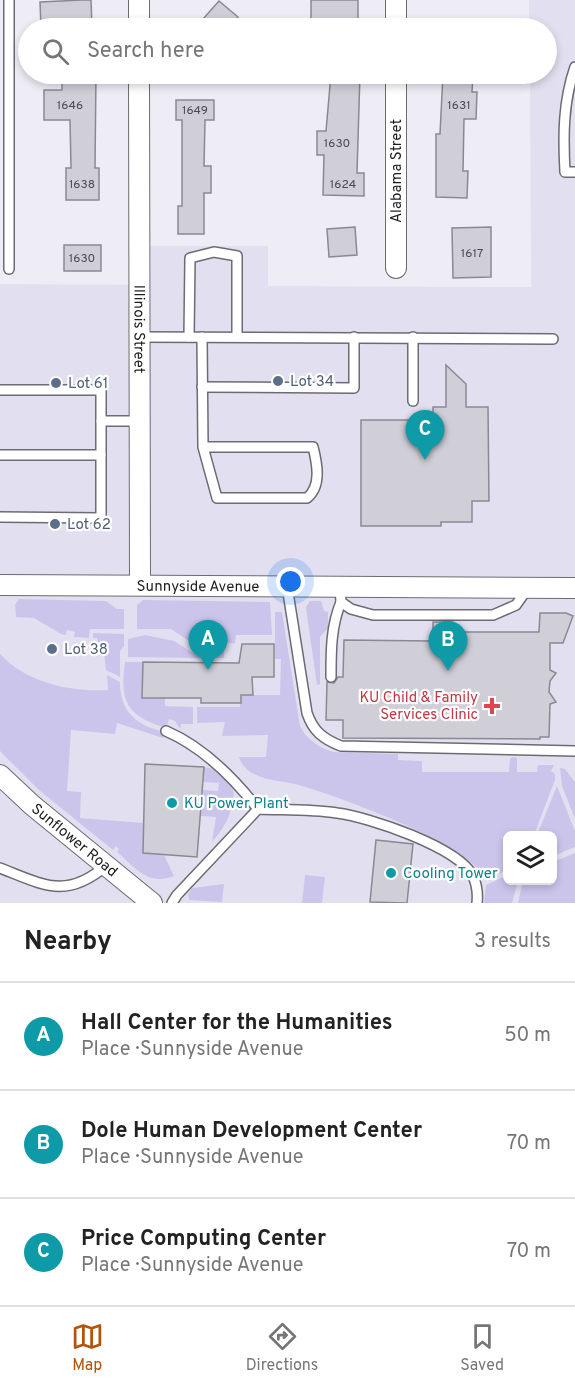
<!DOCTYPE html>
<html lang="en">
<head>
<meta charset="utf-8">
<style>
  body { margin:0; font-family:Overpass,sans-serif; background:#f6f6f6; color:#222 }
  .controls { position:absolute; right:18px; bottom:18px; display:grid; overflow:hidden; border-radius:9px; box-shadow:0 3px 9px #0003 }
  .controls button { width:54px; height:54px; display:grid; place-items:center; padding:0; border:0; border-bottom:2px solid #e0e0e0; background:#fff; color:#222; font:30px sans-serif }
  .you { position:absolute; left:291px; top:582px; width:21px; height:21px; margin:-15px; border:4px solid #fff; border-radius:50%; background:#1a73e8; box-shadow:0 0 0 9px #1a73e833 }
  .badge { display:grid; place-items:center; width:39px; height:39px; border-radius:50%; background:#b45309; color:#fff; font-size:20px; font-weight:700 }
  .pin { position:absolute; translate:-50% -50px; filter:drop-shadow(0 2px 3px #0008) }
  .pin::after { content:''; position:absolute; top:32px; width:21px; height:18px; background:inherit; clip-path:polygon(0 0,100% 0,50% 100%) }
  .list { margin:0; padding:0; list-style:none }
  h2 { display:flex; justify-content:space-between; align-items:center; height:78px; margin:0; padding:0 24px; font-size:26px }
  h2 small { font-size:20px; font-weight:400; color:#767676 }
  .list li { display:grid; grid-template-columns:39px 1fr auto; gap:18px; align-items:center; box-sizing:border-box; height:108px; padding:0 24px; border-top:2px solid #e0e0e0 }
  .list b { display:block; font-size:22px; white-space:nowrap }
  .list p { margin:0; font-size:20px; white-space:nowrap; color:#767676 }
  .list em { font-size:20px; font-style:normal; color:#767676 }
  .icon { flex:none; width:33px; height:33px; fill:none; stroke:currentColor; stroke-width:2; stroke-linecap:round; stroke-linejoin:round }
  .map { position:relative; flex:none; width:575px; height:903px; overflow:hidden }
  .search { position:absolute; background:#fff; box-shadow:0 3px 9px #0003; left:18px; right:18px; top:18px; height:66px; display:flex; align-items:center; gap:15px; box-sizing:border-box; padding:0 21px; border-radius:33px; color:#767676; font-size:22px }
  .sheet { height:402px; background:#fff }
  nav { display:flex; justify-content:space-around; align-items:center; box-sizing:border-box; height:84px; border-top:2px solid #e0e0e0; background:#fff; font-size:16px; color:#767676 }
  nav a { display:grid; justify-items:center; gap:3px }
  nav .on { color:#b45309 }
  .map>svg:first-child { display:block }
  .built { fill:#e2e0f0; fill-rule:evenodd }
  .green { fill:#cbc5ec }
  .building { fill:#d0ced7; stroke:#8a8991; stroke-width:1.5 }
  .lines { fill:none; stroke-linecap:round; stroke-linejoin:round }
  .service-casing { stroke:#6c6b72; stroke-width:12 }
  .minor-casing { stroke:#6c6b72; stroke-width:22 }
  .service { stroke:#fff; stroke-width:9 }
  .minor { stroke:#fff; stroke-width:20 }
  .service-dot { fill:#5c6f8a; stroke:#fff; stroke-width:2 }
  .health-dot { fill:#e0444e; stroke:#fff; stroke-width:2 }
  .culture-dot { fill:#0f9aa8; stroke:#fff; stroke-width:2 }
  .labels { text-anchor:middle; stroke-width:4.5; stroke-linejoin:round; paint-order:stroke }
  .number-label { font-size:12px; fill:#4a494e }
  .street-label { font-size:15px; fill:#1d1d20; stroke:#fff }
  .service-label { font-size:15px; fill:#4e5e75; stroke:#fff; text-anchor:start }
  .health-label { font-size:15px; fill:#be3a42; stroke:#fff; text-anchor:end }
  .culture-label { font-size:15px; fill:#0d838f; stroke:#fff; text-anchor:start }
</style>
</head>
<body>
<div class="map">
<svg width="575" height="903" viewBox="0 0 575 903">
  <rect width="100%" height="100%" fill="#eeedf6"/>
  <path class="built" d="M529 0H575V903H0V284L150 285 151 246H268V286L531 287 530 74H546V28H529ZM508 836H552V880H508Z"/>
  <g class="green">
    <path d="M19 599 106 601 117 609H124V629H90L89 638 74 637 75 632 67 630 66 635 61 634 34 618 16 617 15 605Z"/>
    <path d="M143 600 270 602 272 635H236L235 643H224V658H215L171 629H137V605Z"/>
    <path d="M310 601H321L324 611 328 612V628L320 637V684L317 685 307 615 306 607Z"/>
    <path d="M275 612H282L300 726C306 739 321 749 334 752L398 754V760L422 761V772H509L510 759 513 757 517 758V772H537L538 765H554L551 771 555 774V780L534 835 508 836 507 870 486 879C467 843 340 797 299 785 285 781 266 781 254 774 247 771 241 764 239 757H266L268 735 222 736 225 722 197 723V707H240L241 695H280L281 659H275Z"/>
    <path d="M93 633 124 634V646L120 651V677L106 670 103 644H98L97 638H93Z"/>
    <path d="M145 635 174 641 201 658 128 657V639Z"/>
    <path d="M0 654C27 683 70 692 108 690L107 675 120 682C120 712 137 726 165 732L163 738 117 723 115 734 71 730 67 791 81 792 80 818 144 823 143 853 164 855 174 876C148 886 137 869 117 852L119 849 116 846 113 850 39 790 0 751Z"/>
    <path d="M125 662H143V698H165V706L193 707V724H181L180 729 175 721 169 719 166 728C128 716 119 703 125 662Z"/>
    <path d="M204 767C251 774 233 820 212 842L216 817 201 816 203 790 218 791 219 783 203 782Z"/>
    <path d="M560 768 565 769 575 782V819L562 786Z"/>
    <path d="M557 786 575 831V847L553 856 552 836 537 835Z"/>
    <path d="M575 853V903H518L523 881 552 880 553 862Z"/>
    <path d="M305 875 325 877 322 903H302Z"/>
    <path d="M507 875 508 880 518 881 512 903H484L486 885Z"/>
    <path d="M224 884 222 902 189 900 188 894 192 888Z"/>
  </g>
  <g class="building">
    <path d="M82 0H91L92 28H41L40 2Z"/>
    <rect x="311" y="0" width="47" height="28"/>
    <path d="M219 1 238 17 228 28H195Z"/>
    <path d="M62 74H96L95 168H99V200H66V168H71L70 120H44V90H62Z"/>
    <path d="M331 74H360L357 173H364V196L323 195 324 155H317V131H326Z"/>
    <path d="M443 74H473L472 92H477L476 119H464L463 171H468L467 198 436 197V134H440Z"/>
    <path d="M176 100H214V120H205L204 166H211V193H204V234H178V206H182V120H176Z"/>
    <path d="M355 227 357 255 329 257 327 229Z"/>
    <path d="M491 227V277L453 278 452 228Z"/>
    <rect x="64" y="245" width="37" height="26"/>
    <path d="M446 365 466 384V407H488L489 501H472V522H441V526H361V420H433V407H446Z"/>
    <path d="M540 613H566L573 616 563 643H550V670L556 673 550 681 549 692 556 702 550 704 549 737H540V739L343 738V720H326L327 682 334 683 338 677H343L344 640 433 641V622H452V632H539Z"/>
    <path d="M242 644H274V677H252L253 695H241V703H201V698H142L143 662 239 663Z"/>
    <path d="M145 764 204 767 197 857 143 853Z"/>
    <path d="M376 840 413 844 407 903 370 902Z"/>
  </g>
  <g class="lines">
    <defs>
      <g id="service">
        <path d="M575 67C563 102 563 136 565 172H575"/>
        <path d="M9 269V0"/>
        <path d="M140 337 553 339"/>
        <path d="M189 337 190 258 214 252 237 256V337"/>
        <path d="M202 337 203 447 217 498H307C322 486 317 463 313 447H203"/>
        <path d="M413 337V401"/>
        <path d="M202 387 354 388V337"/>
        <path d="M0 390H101V518L0 517"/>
        <path d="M101 421H140"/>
        <path d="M0 455H101"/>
        <path d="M287 586 307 713C313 731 323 739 341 746L575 751"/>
        <path d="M340 586 341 602 351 609 373 615H493L516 605 528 588"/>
        <path d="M331 677C331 650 331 626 341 602"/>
        <path d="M166 731C203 747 233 777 258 809"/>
        <path d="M0 868C44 885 66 900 107 865"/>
        <path d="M172 903 177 895 258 809C284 810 311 809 337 813 369 817 458 847 473 876 477 885 478 894 477 903"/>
      </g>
      <g id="minor">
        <path d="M139 0V28"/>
        <path d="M396 0V28"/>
        <path id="s1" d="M139 74 140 585"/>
        <path d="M396 74V268"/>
        <path id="s2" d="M0 585 575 588"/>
        <path id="s3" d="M0 775 32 805 152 903"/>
      </g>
    </defs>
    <use href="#service" class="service-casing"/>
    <use href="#minor" class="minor-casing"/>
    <use href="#service" class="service"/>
    <use href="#minor" class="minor"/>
  </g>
  <g class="service-dot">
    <circle cx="278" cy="381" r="6"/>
    <circle cx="56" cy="383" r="6"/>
    <circle cx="55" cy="524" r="6"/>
    <circle cx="52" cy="649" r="6"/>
  </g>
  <path class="health-dot" d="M489 697h6v6h6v6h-6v6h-6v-6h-6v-6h6z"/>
  <g class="culture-dot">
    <circle cx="172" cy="803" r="6"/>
    <circle cx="391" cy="873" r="6"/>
  </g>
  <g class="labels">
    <g class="number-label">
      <text x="70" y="109">1646</text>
      <text x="459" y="109">1631</text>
      <text x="195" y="114">1649</text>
      <text x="337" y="147">1630</text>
      <text x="82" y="188">1638</text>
      <text x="343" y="188">1624</text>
      <text x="472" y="257">1617</text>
      <text x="82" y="262">1630</text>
    </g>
    <g class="street-label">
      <text transform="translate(396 171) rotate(-90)" y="5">Alabama Street</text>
      <text dy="5" stroke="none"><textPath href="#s1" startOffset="255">Illinois Street</textPath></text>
      <text dy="5" stroke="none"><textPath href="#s2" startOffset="198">Sunnyside Avenue</textPath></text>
      <text dy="5" stroke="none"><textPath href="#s3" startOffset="99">Sunflower Road</textPath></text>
    </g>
    <g class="service-label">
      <text x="290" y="386">Lot 34</text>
      <text x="68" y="388">Lot 61</text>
      <text x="67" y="529">Lot 62</text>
      <text x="64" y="654">Lot 38</text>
    </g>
    <g class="health-label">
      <text x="478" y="702">KU Child &amp; Family<tspan x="478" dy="17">Services Clinic</tspan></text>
    </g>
    <g class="culture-label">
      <text x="184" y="808">KU Power Plant</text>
      <text x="403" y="878">Cooling Tower</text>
    </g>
  </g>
</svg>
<div class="controls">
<button><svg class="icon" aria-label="layers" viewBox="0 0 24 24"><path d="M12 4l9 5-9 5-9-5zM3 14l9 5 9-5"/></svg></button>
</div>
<div class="you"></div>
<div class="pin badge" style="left:208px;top:670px;background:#0f9aa8">A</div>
<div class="pin badge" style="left:448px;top:671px;background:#0f9aa8">B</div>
<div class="pin badge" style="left:425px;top:460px;background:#0f9aa8">C</div>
<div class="search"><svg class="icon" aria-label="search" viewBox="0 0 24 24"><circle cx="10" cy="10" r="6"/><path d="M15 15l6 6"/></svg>Search here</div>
</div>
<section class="sheet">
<h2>Nearby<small>3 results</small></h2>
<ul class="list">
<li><span class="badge" style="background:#0f9aa8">A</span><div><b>Hall Center for the Humanities</b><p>Place · Sunnyside Avenue</p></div><em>50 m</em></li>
<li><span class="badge" style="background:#0f9aa8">B</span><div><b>Dole Human Development Center</b><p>Place · Sunnyside Avenue</p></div><em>70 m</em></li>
<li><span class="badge" style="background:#0f9aa8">C</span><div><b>Price Computing Center</b><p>Place · Sunnyside Avenue</p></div><em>70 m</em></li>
</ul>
</section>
<nav>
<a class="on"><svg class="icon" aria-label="map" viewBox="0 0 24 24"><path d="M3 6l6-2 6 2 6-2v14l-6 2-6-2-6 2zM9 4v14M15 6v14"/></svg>Map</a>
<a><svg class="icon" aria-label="directions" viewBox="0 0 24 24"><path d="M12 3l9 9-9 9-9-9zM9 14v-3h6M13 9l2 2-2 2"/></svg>Directions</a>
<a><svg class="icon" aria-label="saved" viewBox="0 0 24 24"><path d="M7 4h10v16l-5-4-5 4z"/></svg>Saved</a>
</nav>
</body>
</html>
